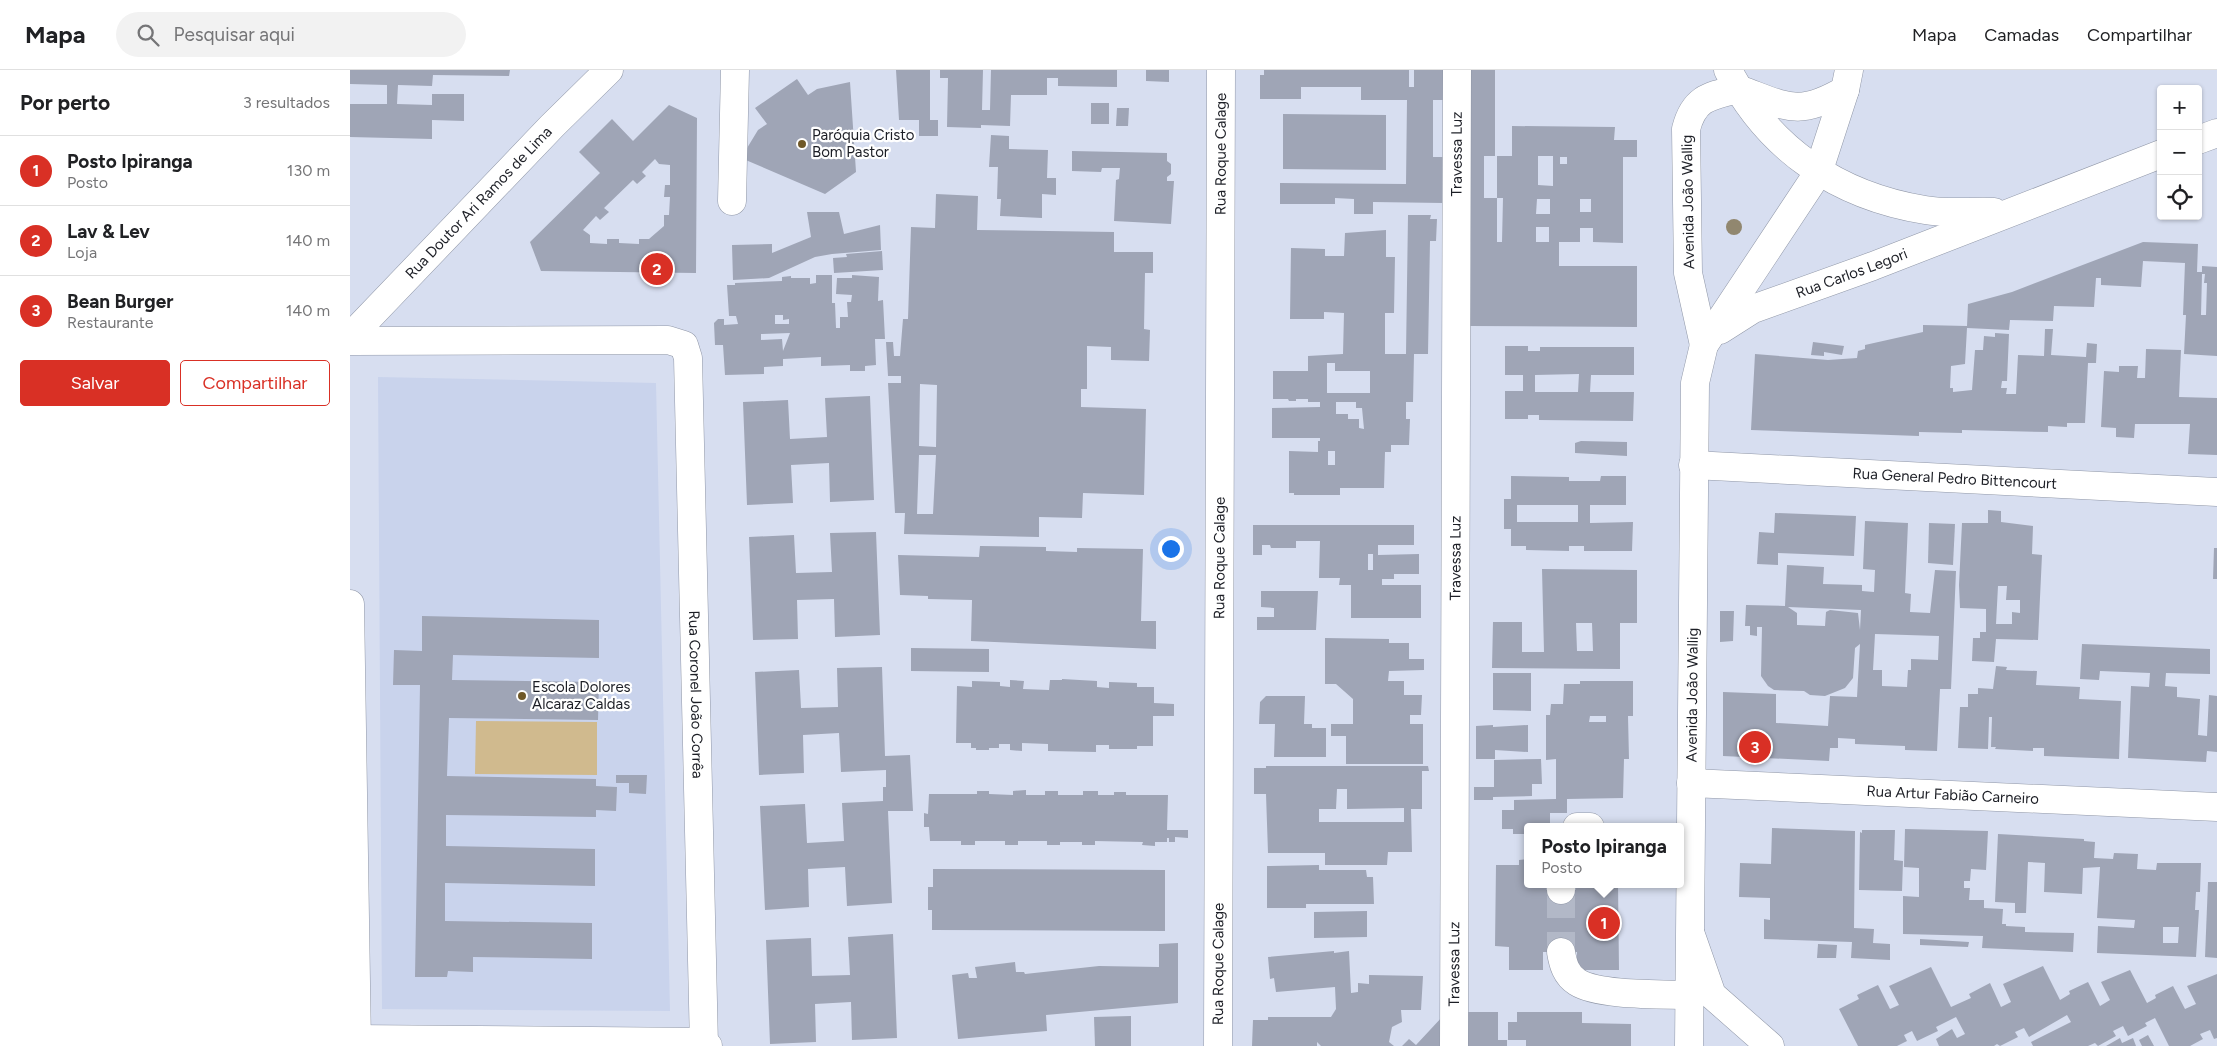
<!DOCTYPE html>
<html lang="pt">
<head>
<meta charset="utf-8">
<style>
  body { margin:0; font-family:Figtree,sans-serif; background:#f2f2f2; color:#202124 }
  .controls { position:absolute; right:15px; top:15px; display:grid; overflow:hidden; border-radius:5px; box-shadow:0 1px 4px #0004 }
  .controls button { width:45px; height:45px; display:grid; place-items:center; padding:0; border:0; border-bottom:1px solid #e0e0e0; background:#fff; color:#202124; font:25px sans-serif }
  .you { position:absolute; left:820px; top:478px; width:18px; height:18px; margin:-12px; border:4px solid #fff; border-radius:50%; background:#1a73e8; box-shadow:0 0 0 8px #1a73e833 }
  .badge { display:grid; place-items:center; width:32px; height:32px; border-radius:50%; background:#d93025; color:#fff; font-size:16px; font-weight:700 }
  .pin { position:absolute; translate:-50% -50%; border:2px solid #fff; box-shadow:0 1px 5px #0006 }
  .popup { position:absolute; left:1174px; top:753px; width:160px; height:65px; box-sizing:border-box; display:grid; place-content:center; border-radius:5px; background:#fff; filter:drop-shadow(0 1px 4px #0005); font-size:16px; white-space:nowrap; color:#757577 }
  .popup b { font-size:19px; color:#202124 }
  .popup::after { content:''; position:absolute; left:50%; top:100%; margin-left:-10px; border:10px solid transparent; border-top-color:#fff }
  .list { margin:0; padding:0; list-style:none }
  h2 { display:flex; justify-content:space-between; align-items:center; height:65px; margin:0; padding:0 20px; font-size:21px }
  h2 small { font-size:16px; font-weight:400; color:#757577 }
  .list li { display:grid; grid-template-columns:32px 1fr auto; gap:15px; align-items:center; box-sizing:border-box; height:70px; padding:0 20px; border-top:1px solid #e0e0e0 }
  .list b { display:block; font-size:19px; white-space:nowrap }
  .list p { margin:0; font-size:16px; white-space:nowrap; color:#757577 }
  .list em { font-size:16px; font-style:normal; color:#757577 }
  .actions { display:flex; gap:10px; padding:15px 20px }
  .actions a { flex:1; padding:11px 0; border:1px solid #d93025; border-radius:5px; text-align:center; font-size:18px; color:#d93025 }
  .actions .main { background:#d93025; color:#fff }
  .icon { flex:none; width:28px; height:28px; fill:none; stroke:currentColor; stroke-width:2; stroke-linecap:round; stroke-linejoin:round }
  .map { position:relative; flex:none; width:1867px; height:976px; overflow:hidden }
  header { display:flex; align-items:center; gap:30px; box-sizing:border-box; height:70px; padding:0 25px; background:#fff; border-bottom:1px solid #e0e0e0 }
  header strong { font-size:24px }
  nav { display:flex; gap:28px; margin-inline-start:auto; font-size:18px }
  .search { width:350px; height:45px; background:#f2f2f2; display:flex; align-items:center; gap:12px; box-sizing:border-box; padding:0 18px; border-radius:28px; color:#757577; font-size:19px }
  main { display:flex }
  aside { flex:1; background:#fff }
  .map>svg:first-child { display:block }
  .built { fill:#c9d3ec }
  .green { fill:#d0ba8e }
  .building { fill:#9fa5b6; fill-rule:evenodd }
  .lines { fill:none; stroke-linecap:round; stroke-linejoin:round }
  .minor-tunnel { stroke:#b2b8c7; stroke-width:28; stroke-dasharray:28 14; stroke-linecap:butt }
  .minor-casing { stroke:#9097a7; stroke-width:29 }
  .major-casing { stroke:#9097a7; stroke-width:29 }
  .minor { stroke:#fff; stroke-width:28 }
  .major { stroke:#fff; stroke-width:28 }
  .tree { fill:#91876f }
  .poi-dot { fill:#6f5828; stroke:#fff; stroke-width:2 }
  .labels { text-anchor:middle; stroke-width:4.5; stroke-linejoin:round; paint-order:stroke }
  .poi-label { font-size:15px; fill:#1c1e25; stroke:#fff; text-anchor:start }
  .street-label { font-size:15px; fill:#1c1e25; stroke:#fff }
</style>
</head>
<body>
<header>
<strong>Mapa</strong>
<div class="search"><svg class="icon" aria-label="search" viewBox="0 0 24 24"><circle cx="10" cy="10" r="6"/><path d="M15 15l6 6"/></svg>Pesquisar aqui</div>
<nav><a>Mapa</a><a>Camadas</a><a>Compartilhar</a></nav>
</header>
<main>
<aside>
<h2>Por perto<small>3 resultados</small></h2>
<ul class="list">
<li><span class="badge">1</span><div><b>Posto Ipiranga</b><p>Posto</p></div><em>130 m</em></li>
<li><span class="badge">2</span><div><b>Lav &amp; Lev</b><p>Loja</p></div><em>140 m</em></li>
<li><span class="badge">3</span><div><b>Bean Burger</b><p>Restaurante</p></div><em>140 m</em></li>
</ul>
<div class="actions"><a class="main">Salvar</a><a>Compartilhar</a></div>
</aside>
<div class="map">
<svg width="1867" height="976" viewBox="0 0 1867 976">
  <rect width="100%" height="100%" fill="#d7def0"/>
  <path class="built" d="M28 307 306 313 320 941 32 939Z"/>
  <path class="green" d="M126 651 247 652V705L125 704Z"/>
  <g class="building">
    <path d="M0 0H160L159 6 83 5 82 16 48 15 47 34 82 35V24H114V51L82 50V69L0 67V34H37V15L0 14Z"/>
    <path d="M546 0H580V50H588V66H569V50H549Z"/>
    <path d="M590 0H633L632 40H640L641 0H767V17L708 16V8H697V25H661L660 56 631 55V58L597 57 598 8H590Z"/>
    <path d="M796 0H819V12L796 11Z"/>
    <path d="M914 0H1059V17H1064V0H1094V30H1083V87H1093V133L1023 132V144H1004V129L985 128V134H930V113L1056 114 1057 30H1011V17H951V29H910V5H914Z"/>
    <path d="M1116 0H1145V86H1134V128H1147V172H1152L1153 128H1147V86H1162V56L1265 57 1264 70H1287V87H1273V173L1243 172V158H1230V172H1209V196H1287V257L1120 256 1121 172H1115ZM1188 86H1203V116L1188 115ZM1210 87H1217V94H1210ZM1187 129H1200V144H1186ZM1230 129H1241V142H1230ZM1186 157H1199V172H1186Z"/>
    <path d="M447 9 458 25 467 19 500 12 506 102 475 124 391 88 408 60 417 54 405 38Z"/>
    <rect x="741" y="33" width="18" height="21"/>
    <path d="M319 35 347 48 346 203 191 201 180 172 250 103 229 82 262 49 283 71ZM305 89 309 94 320 95V115H315L314 127H320L319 145H314V156L299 169H289V174L269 173V169H257V174L240 173V165L233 160 246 146 250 150 259 142 254 138 283 110 287 114 296 106 292 102Z"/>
    <path d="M767 38H779L778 56H766Z"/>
    <path d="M933 44 1036 45V100L933 99Z"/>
    <path d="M641 65 659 66V79L698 80 697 108H706V125L692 124V148L650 146 651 129H647L648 97H639Z"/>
    <path d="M722 81 817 83V91L821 94V104L817 107V111H824L821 154 764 151 766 110 769 109 770 98H752L751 102 722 101Z"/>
    <path d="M586 124 628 126 627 160 764 162V182H803V203H795L794 259 800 260 799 291 761 290V277L737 276V319H731V337L796 339 794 425 733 423 732 448 689 447V467L554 464 555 443H545L538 313H551V306H538L536 272H543L544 286H550L553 249H558L561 157 585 158ZM570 314 587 315 586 377 569 376ZM569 385H586L583 444H567Z"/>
    <path d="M457 142H489L494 164 530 155 531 180 482 184 465 187 419 208 383 210 382 175 422 174V183L461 167Z"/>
    <path d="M1058 145H1081L1080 149H1087L1086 171H1080L1078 284H1064L1063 332H1056V349H1060L1059 375H1041V382H1035L1034 418H990V425H944V423H939V381L968 382V371H970V368H922V338L970 337V332H958V329H946V331H939L938 329H923V301H958V286L993 284 994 243 974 242V249H940L941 178 975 179V186H994L995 163 1036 160V187H1045L1044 243H1035V284H1056ZM977 293H985V301H1020V323H977ZM986 332H1006V338H1012L1014 359 1009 358V349H998V344H986ZM978 381H985V395H978Z"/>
    <path d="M1793 172 1848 174 1847 202H1852V196L1867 197V286L1834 284 1836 245H1833L1835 193 1793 191 1791 217 1751 215V208H1746L1744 237 1704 236 1703 251 1660 250 1659 260 1617 258 1615 294 1601 296 1600 318H1603V322L1622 320 1625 280H1633L1634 266 1645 267V263L1659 264 1657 311H1652L1651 318H1657L1656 324H1666L1668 285 1694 286 1695 259H1703L1701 285 1736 287 1737 273 1747 274 1746 293H1738L1735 353H1717V357L1698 356V362L1612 360V363L1569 362V366L1401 360 1405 284 1478 290 1507 288 1508 281 1515 279V275L1573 262V255L1617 256 1618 234 1662 222ZM1852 204H1855L1854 213H1857L1856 245H1851Z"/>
    <path d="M532 181 533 200 484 203 483 188 497 187 496 184Z"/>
    <path d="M466 205H482V233H485L486 258H490V247H498L497 232H501L502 225 486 224 487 208H502V205L529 207 528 231 533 230 535 269H525L526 295 515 296V301H500V295L471 296V287L433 289V296L414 297V304L375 305 373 275H365L364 253 368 249H374V255L388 254 386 246H379L377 215H385V213L432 211V207L441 206V208H460V214L466 213ZM425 245H433V250L439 249V254H425ZM440 263 433 281 432 269 411 270V264Z"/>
    <path d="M1463 272 1494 276 1492 285 1474 282V286L1461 285Z"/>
    <path d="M1155 276H1178V281H1190V277H1284V305H1241L1240 322H1284L1283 351 1189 350V345H1178V349H1155V321H1173V305H1155ZM1229 304 1228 322H1185V305Z"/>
    <path d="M1796 279 1831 280 1829 327 1867 328V385L1838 384 1840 354H1785L1784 368 1766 367V358L1751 357 1754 301 1769 302V296H1788L1787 308H1795Z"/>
    <path d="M520 326 524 430 480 432 479 393 441 395 443 433 397 435 393 332 438 330 440 369 477 367 475 328Z"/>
    <path d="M1231 371 1277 372V386L1225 383V373Z"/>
    <path d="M1161 406 1219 407V411H1250L1251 406H1276V435H1240V453L1283 452 1282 481H1234V476H1219V481L1176 480V476H1161V459H1154V429H1161ZM1167 435H1228V452H1167Z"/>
    <path d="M1638 440 1651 441V452L1683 456 1682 484 1692 485 1688 570 1646 569 1644 592 1622 591 1623 568H1630V562H1636V539L1610 538 1609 515 1612 453H1638ZM1648 516H1657L1656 530H1670V543L1662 542V554H1646Z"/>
    <path d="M1425 443 1506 446 1504 486 1428 483V495L1407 494 1409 462 1424 463Z"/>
    <path d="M1515 451 1558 453 1555 523 1561 524 1560 542 1580 543 1585 500 1606 501 1601 619H1590L1587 681 1555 680V676L1505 674V669L1488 668V678H1480L1479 691 1373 686V622L1426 624V653L1478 656 1480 626 1507 627 1510 574 1505 578 1503 608 1495 618 1475 626 1460 625 1454 621 1424 620 1418 616 1411 606 1412 557H1407V566L1400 565V556H1395L1396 535 1435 536 1437 495 1474 497 1473 514 1512 515V521L1524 522 1525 500 1513 499ZM1438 537 1511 540 1510 560 1508 543 1480 540 1476 542 1475 556 1447 555V543ZM1525 564 1589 566 1588 590 1561 589V600H1558L1557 617 1532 616V600H1523Z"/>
    <path d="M1579 453 1605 454 1603 495 1578 493Z"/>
    <path d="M903 455H1064V475H1028V485L1069 484V504H1044V509H1032V515H1071V548H1001V515H989L990 508H969L970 471H946V478H921L920 475H912V485H903ZM1018 484H1023V500H1018Z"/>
    <path d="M526 462 530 565 485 567 484 529 447 530 448 569 403 570 399 467 444 465 446 503 482 502 480 463Z"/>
    <path d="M630 476 696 477V481L727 482V478L793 479 791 551H806V579L621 571 622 530 578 529V526L550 525 548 485 629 487Z"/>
    <path d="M1864 478H1867V509H1863Z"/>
    <path d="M1192 499 1287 500V553H1270V599L1142 598 1143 552H1172V582H1194ZM1226 553H1242L1243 581H1227Z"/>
    <path d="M911 521H968L966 560H907V547H924V538L911 537Z"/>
    <path d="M1370 541H1384L1383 571 1370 572Z"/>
    <path d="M72 546 249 550V588L103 585 102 610 249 612 248 650 99 648 97 706 246 709V716L267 717 266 741 246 740V747L96 745V776L245 779V816L95 813V851L242 853V889L123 887V902L98 901 97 907H65L70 615H43L44 580 72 581Z"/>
    <path d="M975 568 1039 569V573H1059V589H1074V600L1039 601 1038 611H1054V625H1072L1071 645H1060V654H1073V694H996V666H981V654H1003V629L986 614H975Z"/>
    <path d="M1732 574 1860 579V604L1816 603 1815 616 1827 617V627L1850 629 1848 665 1857 666 1859 625 1867 626V682L1857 681 1856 692 1778 688 1781 616 1799 617 1800 603 1750 601 1749 610 1730 609Z"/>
    <path d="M561 578 639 579V602L561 601Z"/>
    <path d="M1646 596 1657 597 1656 600 1687 601 1686 615 1730 617 1729 629 1771 631 1769 689 1694 686V678H1683V681L1645 679 1646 677H1641L1642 647H1639L1638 679 1608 678 1610 637H1618V624H1628V618L1643 619Z"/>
    <path d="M532 597 535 686 560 685 563 741H538L542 833 497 836 495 797 458 799 459 837 415 840 410 736 455 734 457 773 494 771 492 733 533 731V717H536V700L491 702 489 663 453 665 454 703 409 705 405 602 449 600 451 638 488 637 487 598Z"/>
    <path d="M1143 603H1181V641L1143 640Z"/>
    <path d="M712 609 747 611V617L759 618V612L787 613V617H804V633L824 634V646H803V676H787V679H759V675H746V682L698 681V674L672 673V681L660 680V674H649V678H639V680H626V678H621V673H606L607 616 622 617V611L650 612V616L660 617V610L674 611 673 619 699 620 700 610H712Z"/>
    <path d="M1230 611H1283V646H1278L1279 689H1274L1273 728 1217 729V743H1200V757H1178V764H1163V759H1152V740H1164V730L1206 729V689L1196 690V645H1200L1201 634H1213L1214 614H1230ZM1240 646H1256V652H1239Z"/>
    <path d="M955 626 954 654H962V658H976V687H924L925 654H909L910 632 916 626Z"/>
    <path d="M1143 655V657L1178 655V682L1145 680V689H1126V656Z"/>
    <path d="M1191 689 1192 714H1182V726L1143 727V730H1124V717H1144V690Z"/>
    <path d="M916 696H1078L1079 701H1072V739H1061L1062 782H1038L1037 795H975V783H918L916 724H904V698H916ZM987 719H997V739L1054 738V752H969V739H986Z"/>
    <path d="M266 705H297L296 724 279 723V713H266Z"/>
    <path d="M676 720V725H695V721H708V725H733V721H748V725H764V722H776V725H818L817 760H838V768L825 767V772H819V768H817V772H805V776L792 775 793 772 745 771V775H732V772H710V775H697V771H668V775H655V771H625V775H611V771H580L579 757H574V743L578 744 579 724H627V721H639V724L663 725V721Z"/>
    <path d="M1422 758 1505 761 1504 858 1524 859 1523 873 1540 874V890L1501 888 1502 872 1414 869V849L1420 850V828L1389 827 1390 793 1421 794Z"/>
    <path d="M1555 759 1638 761 1636 800 1621 799 1620 811H1614V818H1620L1619 830H1634V838L1653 839 1652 854H1656V856L1675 857V862L1724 863 1723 882 1632 878 1633 866 1553 864V826L1569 827V798L1554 797Z"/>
    <path d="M1512 760H1545L1544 790 1553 791 1552 821 1509 820 1510 762 1512 763Z"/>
    <path d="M1648 764 1734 769V771L1745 772 1744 788 1763 789 1764 783 1788 784 1787 799 1806 800 1807 793H1851L1850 822H1846L1845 840H1849L1846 887 1747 883 1748 856 1784 858 1785 850 1747 848 1750 797 1733 798 1732 824 1694 822 1695 793 1678 792 1676 843H1665V833L1645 832ZM1813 857H1829L1828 873H1813Z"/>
    <path d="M1178 789V814H1196V820H1226V814H1268L1269 900H1227V882H1193V900H1159V877L1145 876 1146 795H1169V790Z"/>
    <path d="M969 795V800H1016L1017 807H1023L1024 834H956V838H917V796Z"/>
    <path d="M583 799 815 800V861L582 860V840H578V817H583Z"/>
    <path d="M1858 812H1867V888L1855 887Z"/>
    <path d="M1017 841V867L964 868V842Z"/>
    <path d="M543 864 547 968 502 970 501 932 465 934 466 972 420 974 416 870 461 868 462 906 500 905 498 867Z"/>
    <path d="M1570 869 1619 872 1618 877 1570 875Z"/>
    <path d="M828 873V933L696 945 697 961 608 969 602 905 618 903 619 908H627L625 897 665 892 666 902H674L675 904 749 896 809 897V874Z"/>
    <path d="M1468 874 1487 875 1486 888H1467Z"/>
    <path d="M984 881V883L999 881 1001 923 1008 922V913L1019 914V905L1073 906 1071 940H1051L1052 952 1042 957 1039 972 1044 976H971L967 972V976H902L903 950H918V947H981L986 939 985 917 926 922 924 908 920 909 918 887Z"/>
    <path d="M1693 896 1710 930 1720 924 1719 921 1738 912 1750 936 1760 930 1751 912 1780 900 1797 933 1806 928 1805 925 1823 916 1835 939 1846 934 1837 916 1867 904V968L1864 969 1860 960 1850 964 1853 969 1840 976H1819L1805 948 1795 953 1797 956 1778 966 1773 956 1763 961 1766 966 1748 976 1745 973 1738 976H1683L1681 972 1721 952 1717 945 1679 967 1674 958 1665 962 1668 967 1650 976 1647 974 1644 976H1589L1586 969 1602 959 1607 968 1615 964 1606 947 1586 957 1588 961 1567 971 1562 961 1554 965 1557 971 1547 976H1508L1489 939 1509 929 1507 925 1528 915 1540 939 1549 935 1539 916 1581 897 1601 937 1621 928 1619 924 1640 913 1651 937 1661 932 1653 914Z"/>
    <path d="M1116 942H1148V970H1157V976H1115Z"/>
    <path d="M1167 942H1232V953L1281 954V976H1176V970H1158V952H1167Z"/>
    <path d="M781 946V976H745L744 947Z"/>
    <path d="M1093 946V976H1052L1059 969 1066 975Z"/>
    <path d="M1798 965 1804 976H1792L1789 970Z"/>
    <path d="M1770 968 1772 973 1783 968 1786 976H1756Z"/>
  </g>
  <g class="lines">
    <path class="minor-tunnel" d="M1211 820V882"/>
    <defs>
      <g id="minor">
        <path d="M382 131 385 0"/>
        <path id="s1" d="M0 271 318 270 334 275 338 288 354 976"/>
        <path d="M1354 275 1338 203 1336 59C1344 28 1359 26 1388 19"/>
        <path id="s2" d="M1343 395 1867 422"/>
        <path id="s3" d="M1341 713 1867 737"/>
        <path d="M1227 757H1240"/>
        <path d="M1211 820V814"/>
        <path d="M1341 865 1362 925 1420 976"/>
        <path d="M1211 882C1213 894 1216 905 1227 912 1249 926 1312 924 1339 925"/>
        <path d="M0 969 354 972 358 976"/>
        <path id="s4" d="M868 976 871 0"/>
        <path id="s5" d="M1104 976 1107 0"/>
      </g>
      <g id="major">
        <path d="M1378 0C1418 79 1488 126 1575 140 1597 144 1621 141 1644 142"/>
        <path d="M1388 19C1436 36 1447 48 1495 20"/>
        <path d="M1848 70 1867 63"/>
        <path id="s6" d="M1370 260 1403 239 1523 196 1811 84"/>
        <path id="s7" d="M0 267 202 56 259 0"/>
        <path d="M0 534 7 976"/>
        <path id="s8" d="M1339 976 1345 313 1354 275 1468 103 1495 20 1499 0"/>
      </g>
    </defs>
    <use href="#minor" class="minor-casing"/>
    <use href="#major" class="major-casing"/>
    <use href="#minor" class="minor"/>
    <use href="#major" class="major"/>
  </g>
  <circle class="tree" cx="1384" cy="157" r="8"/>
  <g class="poi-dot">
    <circle cx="452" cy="74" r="5"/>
    <circle cx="172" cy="626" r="5"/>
  </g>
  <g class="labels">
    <g class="poi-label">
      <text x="462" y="70">Paróquia Cristo<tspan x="462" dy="17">Bom Pastor</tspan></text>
      <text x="182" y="622">Escola Dolores<tspan x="182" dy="17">Alcaraz Caldas</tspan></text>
    </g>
    <g class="street-label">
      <text dy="5" stroke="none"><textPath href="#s4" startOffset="892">Rua Roque Calage</textPath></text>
      <text dy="5" stroke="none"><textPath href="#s5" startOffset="892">Travessa Luz</textPath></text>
      <text transform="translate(1338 132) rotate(-91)" y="5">Avenida João Wallig</text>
      <text dy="5" stroke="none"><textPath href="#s7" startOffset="186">Rua Doutor Ari Ramos de Lima</textPath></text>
      <text dy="5" stroke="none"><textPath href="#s6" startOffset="144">Rua Carlos Legori</textPath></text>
      <text dy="5" stroke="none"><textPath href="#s2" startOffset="262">Rua General Pedro Bittencourt</textPath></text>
      <text dy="5" stroke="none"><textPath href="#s4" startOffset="488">Rua Roque Calage</textPath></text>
      <text dy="5" stroke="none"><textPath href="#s5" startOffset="488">Travessa Luz</textPath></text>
      <text dy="5" stroke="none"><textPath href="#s1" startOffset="685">Rua Coronel João Corrêa</textPath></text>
      <text dy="5" stroke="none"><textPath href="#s8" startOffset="351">Avenida João Wallig</textPath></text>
      <text dy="5" stroke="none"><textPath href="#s3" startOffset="262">Rua Artur Fabião Carneiro</textPath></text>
      <text dy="5" stroke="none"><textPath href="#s4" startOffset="82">Rua Roque Calage</textPath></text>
      <text dy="5" stroke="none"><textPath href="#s5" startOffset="82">Travessa Luz</textPath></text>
    </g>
  </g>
</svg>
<div class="controls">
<button>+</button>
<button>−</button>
<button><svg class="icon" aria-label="locate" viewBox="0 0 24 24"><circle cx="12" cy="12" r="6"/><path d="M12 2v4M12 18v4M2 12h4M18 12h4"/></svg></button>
</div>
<div class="you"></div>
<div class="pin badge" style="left:1254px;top:853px">1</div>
<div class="popup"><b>Posto Ipiranga</b>Posto</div>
<div class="pin badge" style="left:307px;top:199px">2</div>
<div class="pin badge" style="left:1405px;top:677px">3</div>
</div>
</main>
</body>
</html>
